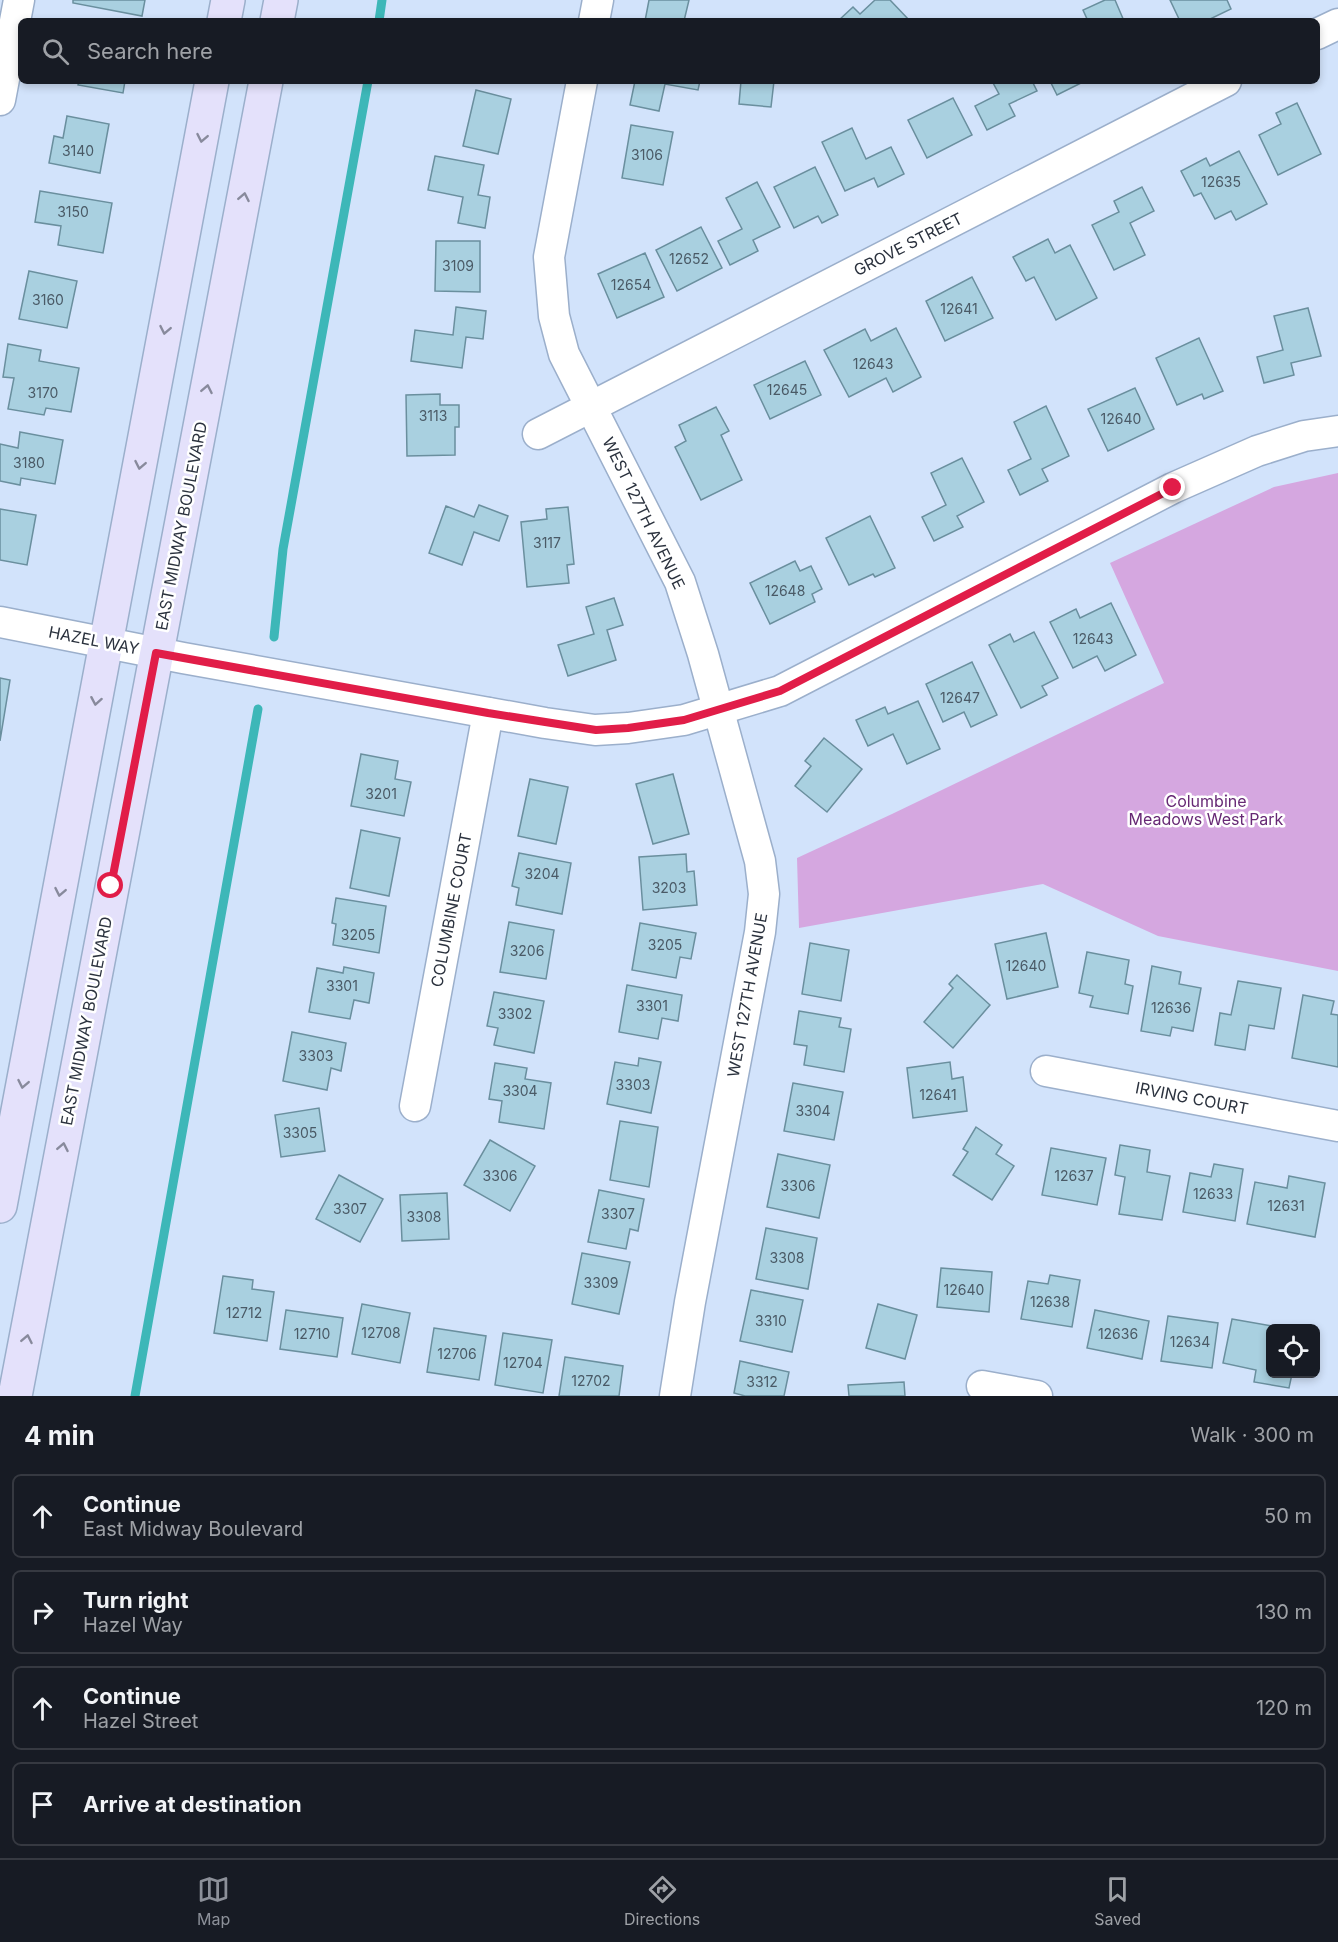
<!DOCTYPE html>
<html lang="en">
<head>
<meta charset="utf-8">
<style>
  body { margin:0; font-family:Inter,sans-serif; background:#20242c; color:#f1f3f6 }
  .controls { position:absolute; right:18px; bottom:18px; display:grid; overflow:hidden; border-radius:9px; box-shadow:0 3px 9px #0003 }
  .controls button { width:54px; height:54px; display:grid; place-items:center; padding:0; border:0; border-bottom:2px solid #363941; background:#171b24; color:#f1f3f6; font:30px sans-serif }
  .stop { position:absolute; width:18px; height:18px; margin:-14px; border:4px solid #e11d48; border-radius:50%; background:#fff }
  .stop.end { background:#e11d48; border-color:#fff; box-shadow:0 2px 6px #0008 }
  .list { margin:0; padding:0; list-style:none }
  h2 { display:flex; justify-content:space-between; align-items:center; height:78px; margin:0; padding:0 24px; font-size:26px }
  h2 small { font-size:20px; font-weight:400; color:#9ea1a6 }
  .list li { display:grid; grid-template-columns:39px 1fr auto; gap:18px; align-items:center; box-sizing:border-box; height:84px; margin:0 12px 12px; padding:0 12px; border:2px solid #363941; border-radius:9px }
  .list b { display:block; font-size:22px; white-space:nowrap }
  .list p { margin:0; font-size:20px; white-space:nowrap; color:#9ea1a6 }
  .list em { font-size:20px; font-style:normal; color:#9ea1a6 }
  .icon { flex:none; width:33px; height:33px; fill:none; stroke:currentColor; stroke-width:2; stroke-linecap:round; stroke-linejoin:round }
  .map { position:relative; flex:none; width:1338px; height:1396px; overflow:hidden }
  .search { position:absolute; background:#171b24; box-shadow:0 3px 9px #0003; left:18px; right:18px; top:18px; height:66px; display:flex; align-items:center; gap:15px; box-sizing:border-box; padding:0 21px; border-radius:9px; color:#9ea1a6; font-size:22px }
  .sheet { height:462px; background:#171b24 }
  nav { display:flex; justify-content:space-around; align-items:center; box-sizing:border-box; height:84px; border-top:2px solid #363941; background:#171b24; font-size:16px; color:#9ea1a6 }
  nav a { display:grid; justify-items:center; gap:3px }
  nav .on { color:#8c9099 }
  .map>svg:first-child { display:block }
  .green { fill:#d5a7e0 }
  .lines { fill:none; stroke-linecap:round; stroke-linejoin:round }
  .stream { stroke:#3db7b8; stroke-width:9 }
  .building { fill:#a9d0e0; stroke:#6a8f9e; stroke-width:1.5 }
  .minor-casing { stroke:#9bafcb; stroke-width:33 }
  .secondary-casing { stroke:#9bafcb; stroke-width:36 }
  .minor { stroke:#fff; stroke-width:30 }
  .secondary { stroke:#e4e1fb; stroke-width:33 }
  .oneway { stroke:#888a9c }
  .route { stroke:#e11d48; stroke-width:8 }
  .labels { text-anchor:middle; stroke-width:5; stroke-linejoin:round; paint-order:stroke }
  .number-label { font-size:14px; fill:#4a5a66 }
  .street-label { font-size:16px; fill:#2b323e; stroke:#fff }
  .park-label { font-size:16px; fill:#672975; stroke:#fff }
</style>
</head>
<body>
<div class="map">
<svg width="1338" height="1396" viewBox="0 0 1338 1396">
  <rect width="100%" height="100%" fill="#d2e3fb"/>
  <path class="green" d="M1338 473V971L1158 936 1043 884 799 928 797 858 892 814 1164 683 1110 563 1274 487Z"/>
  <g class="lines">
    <g class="stream">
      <path d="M379 21 382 0"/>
      <path d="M274 637 283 549 368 81"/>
      <path d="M135 1396 258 709"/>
    </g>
  </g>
  <g class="building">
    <path d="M73 0H145L142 16 73 3Z"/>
    <path d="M649 0H689L684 21H645Z"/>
    <path d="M875 0H890L910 21H838L853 7 860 14Z"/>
    <path d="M1105 0H1115L1124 21H1088L1083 10Z"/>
    <path d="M1170 0H1227L1231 9 1206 21H1180Z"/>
    <path d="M79 81H125L123 93 78 85Z"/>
    <path d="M635 81H700L698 90 665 84 659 111 630 105Z"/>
    <path d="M741 81H774L771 107 739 104Z"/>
    <path d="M992 81H1032L1037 91 1009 104 1015 116 987 130 975 106 999 94Z"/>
    <path d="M1050 81H1085L1057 95Z"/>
    <path d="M476 90 511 99 498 154 463 146Z"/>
    <path d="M953 98 972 135 927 158 908 120Z"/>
    <path d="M1297 103 1321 154 1278 175 1259 135 1281 124 1276 113Z"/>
    <path d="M67 116 109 124 100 173 49 163 54 136 63 138Z"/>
    <path d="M631 125 673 132 663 185 622 178Z"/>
    <path d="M852 128 866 159 891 147 904 174 878 187 874 178 845 191 822 142Z"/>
    <path d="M1239 151 1267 204 1236 220 1231 211 1215 219 1201 193 1194 196 1181 171 1206 158 1210 166Z"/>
    <path d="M435 156 484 165 478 195 490 197 485 228 458 223 463 197 428 190Z"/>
    <path d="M815 167 838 215 822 223 818 216 794 228 774 187Z"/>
    <path d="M757 182 780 227 753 240 758 251 730 265 718 241 742 229 726 198Z"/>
    <path d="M1142 187 1154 211 1130 223 1145 255 1114 270 1092 225 1119 212 1114 201Z"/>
    <path d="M40 191 112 203 103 253 58 245 61 226 35 222Z"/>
    <path d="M701 227 722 268 677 291 656 250Z"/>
    <path d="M1048 239 1055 253 1070 245 1097 298 1056 320 1034 277 1026 281 1013 257Z"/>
    <path d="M436 241H480V292L435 291Z"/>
    <path d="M645 253 664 297 617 318 598 274Z"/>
    <path d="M29 271 77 281 67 328 19 319Z"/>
    <path d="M972 277 993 318 945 341 926 301Z"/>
    <path d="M456 307 486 311 483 339 466 337 462 368 411 361 415 330 453 335Z"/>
    <path d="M1308 308 1321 356 1291 363 1294 375 1264 383 1257 357 1283 350 1274 316Z"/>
    <path d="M896 328 921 377 893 392 886 378 849 397 824 350 865 329 871 341Z"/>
    <path d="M1199 338 1223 391 1204 399 1202 394 1177 405 1156 358Z"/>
    <path d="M8 344 41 350 39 361 79 368 71 412 46 408 44 415 8 409 14 378 3 377Z"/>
    <path d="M805 361 821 395 770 419 754 385Z"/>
    <path d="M1135 388 1154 429 1108 451 1088 409Z"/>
    <path d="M440 394V405H459V427H455V455L407 456 406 395Z"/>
    <path d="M1046 406 1069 456 1042 469 1048 481 1020 495 1008 470 1031 459 1014 422Z"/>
    <path d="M716 407 729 431 721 435 742 480 701 500 675 447 686 441 679 425Z"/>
    <path d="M20 432 63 440 55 484 21 478 20 485 0 481V444L18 448Z"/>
    <path d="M962 458 984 502 957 516 963 527 934 541 922 517 946 505 931 473Z"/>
    <path d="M479 505 508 516 499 541 474 532 462 565 429 553 446 506 474 517Z"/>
    <path d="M568 507 574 564 567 565 569 583 527 587 521 522 547 519 546 509Z"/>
    <path d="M0 509 36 515 27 565 0 560Z"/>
    <path d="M870 516 895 568 875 577 873 574 849 585 826 538Z"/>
    <path d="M795 561 800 571 811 566 822 589 812 594 815 602 770 624 750 583Z"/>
    <path d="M614 598 623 625 607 630 616 660 568 676 558 645 594 634 586 607Z"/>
    <path d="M1111 603 1136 655 1105 671 1097 656 1073 668 1050 622 1076 609 1080 618Z"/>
    <path d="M1034 632 1058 678 1042 686 1047 695 1021 708 989 645 1010 634 1014 642Z"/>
    <path d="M972 662 997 715 971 727 964 712 943 722 926 684Z"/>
    <path d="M0 678 10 680 0 741Z"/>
    <path d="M918 701 940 749 907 764 893 734 868 746 856 720 885 707 888 714Z"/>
    <path d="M824 738 862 769 827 812 795 786 811 766 805 761Z"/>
    <path d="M361 754 398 761 395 779 411 782 404 816 351 806Z"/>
    <path d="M673 774 689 834 653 844 636 784Z"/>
    <path d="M530 779 568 787 556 844 518 836Z"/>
    <path d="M361 830 400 838 389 896 350 888Z"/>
    <path d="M519 853 571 863 562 914 516 905 519 888 512 886Z"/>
    <path d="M686 854 687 872 694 871 697 905 643 910 639 857Z"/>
    <path d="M336 898 386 906 379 953 333 945 336 924 332 923Z"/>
    <path d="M509 922 554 930 546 979 500 972Z"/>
    <path d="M640 923 696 933 691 959 680 957 676 978 632 970Z"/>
    <path d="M1046 933 1058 987 1007 999 995 944Z"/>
    <path d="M810 943 849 950 841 1001 802 994Z"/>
    <path d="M1087 952 1129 960 1125 984 1133 986 1128 1014 1090 1007 1093 996 1079 993Z"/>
    <path d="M1152 966 1181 972 1179 984 1201 988 1193 1031 1172 1027 1170 1036 1141 1031Z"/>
    <path d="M344 967 374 973 369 1003 354 1000 350 1019 309 1012 317 968 343 973Z"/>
    <path d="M957 975 990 1005 953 1048 924 1022 953 988 949 984Z"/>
    <path d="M1238 981 1281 988 1274 1029 1249 1025 1245 1050 1215 1045 1220 1013 1231 1015Z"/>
    <path d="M627 985 682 995 678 1021 662 1018 658 1039 619 1032Z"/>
    <path d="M494 992 544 1001 534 1053 494 1045 498 1028 487 1026Z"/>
    <path d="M1303 995 1334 1001 1331 1014 1338 1015V1067L1292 1058Z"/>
    <path d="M799 1011 841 1018 839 1027 851 1029 844 1072 804 1065 807 1046 794 1044Z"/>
    <path d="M292 1032 346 1043 341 1071 331 1068 327 1090 283 1081Z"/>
    <path d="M639 1058 661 1062 651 1113 607 1104 615 1062 638 1066Z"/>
    <path d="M950 1062 952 1079 963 1077 967 1111 913 1118 907 1068Z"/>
    <path d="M495 1063 527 1068 525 1079 551 1083 544 1129 499 1122 502 1101 489 1099Z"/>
    <path d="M793 1083 843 1092 834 1140 784 1131Z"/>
    <path d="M319 1108 325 1151 281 1157 275 1115Z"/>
    <path d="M620 1121 658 1127 649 1187 610 1180Z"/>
    <path d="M976 1127 1002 1145 996 1154 1014 1166 992 1200 953 1175 968 1152 963 1149Z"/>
    <path d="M490 1140 535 1166 510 1211 464 1185Z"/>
    <path d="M1120 1145 1150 1150 1147 1172 1170 1176 1162 1220 1119 1214 1125 1177 1115 1175Z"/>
    <path d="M1051 1148 1106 1158 1097 1205 1042 1195Z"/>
    <path d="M778 1154 830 1165 819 1218 767 1207Z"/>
    <path d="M1214 1164 1243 1169 1235 1221 1183 1212 1190 1173 1211 1177Z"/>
    <path d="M339 1175 383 1199 360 1242 316 1219Z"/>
    <path d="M1289 1176 1325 1183 1315 1237 1247 1224 1255 1182 1287 1188Z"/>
    <path d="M599 1190 644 1199 638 1231 630 1229 626 1249 588 1242Z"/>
    <path d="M447 1193 449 1239 402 1241 400 1195Z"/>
    <path d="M766 1228 817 1238 808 1289 756 1279Z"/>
    <path d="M582 1253 630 1262 619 1314 572 1304Z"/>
    <path d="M941 1268 992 1272 989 1312 937 1307Z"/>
    <path d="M1050 1275 1080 1280 1072 1327 1021 1319 1028 1281 1048 1284Z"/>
    <path d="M223 1276 253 1280 252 1289 274 1292 267 1341 214 1333Z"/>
    <path d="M751 1290 803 1300 792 1352 740 1341Z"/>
    <path d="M362 1304 410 1313 400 1363 352 1354Z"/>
    <path d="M878 1304 917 1315 905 1359 866 1348Z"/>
    <path d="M286 1310 343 1318 337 1357 280 1349Z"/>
    <path d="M1095 1310 1149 1321 1142 1359 1087 1348Z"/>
    <path d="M1168 1316 1218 1323 1212 1368 1161 1361Z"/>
    <path d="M1232 1319 1283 1328H1270V1374H1292L1289 1388 1254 1382 1256 1370 1223 1363Z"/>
    <path d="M434 1328 486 1336 479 1380 427 1372Z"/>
    <path d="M503 1333 552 1340 543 1393 495 1385Z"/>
    <path d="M565 1357 623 1366 619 1396H559Z"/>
    <path d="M740 1361 789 1372 784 1396H745L734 1393Z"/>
    <path d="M904 1382 905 1396H849L848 1385Z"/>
  </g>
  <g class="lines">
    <defs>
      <g id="minor">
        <path d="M594 21 598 0"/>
        <path d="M1317 34 1338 24"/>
        <path d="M582 81 549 257 554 316 564 354 680 582 703 654 760 861 764 894 760 932 690 1302 675 1396"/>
        <path d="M0 100 19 0"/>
        <path d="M538 434 1226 81"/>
        <path d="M0 622 183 658 545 723 595 730 628 728 684 720 780 691 1173 488 1257 451 1304 436 1338 431"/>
        <path d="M1046 1071 1338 1126"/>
        <path d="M415 1106 488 713"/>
        <path d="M982 1386 1037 1396"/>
      </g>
      <g id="secondary">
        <path d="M224 21 228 0"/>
        <path d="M277 21 281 0"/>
        <path d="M0 1206 212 81"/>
        <path d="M15 1396 266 81"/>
      </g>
    </defs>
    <use href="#minor" class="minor-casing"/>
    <use href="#secondary" class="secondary-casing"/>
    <use href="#minor" class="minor"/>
    <use href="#secondary" class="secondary"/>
  </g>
  <defs><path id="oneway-chevron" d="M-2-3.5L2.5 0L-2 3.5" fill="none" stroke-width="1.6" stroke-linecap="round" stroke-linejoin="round" transform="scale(1.5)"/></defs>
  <g class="oneway">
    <use href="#oneway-chevron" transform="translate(202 138) rotate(101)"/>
    <use href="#oneway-chevron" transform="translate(244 197) rotate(-79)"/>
    <use href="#oneway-chevron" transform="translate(165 330) rotate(101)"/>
    <use href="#oneway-chevron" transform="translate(207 389) rotate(-79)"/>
    <use href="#oneway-chevron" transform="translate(140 465) rotate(101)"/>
    <use href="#oneway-chevron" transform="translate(96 701) rotate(100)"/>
    <use href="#oneway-chevron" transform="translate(60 892) rotate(101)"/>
    <use href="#oneway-chevron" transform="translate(23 1084) rotate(101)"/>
    <use href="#oneway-chevron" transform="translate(63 1147) rotate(-79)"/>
    <use href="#oneway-chevron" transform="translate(27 1339) rotate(-79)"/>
  </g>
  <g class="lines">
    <path class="route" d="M111 886 156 653 488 713 596 730 628 728 684 720 780 691 1173 488"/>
  </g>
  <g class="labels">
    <g class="number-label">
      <text x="78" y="156">3140</text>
      <text x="647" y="160">3106</text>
      <text x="1221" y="187">12635</text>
      <text x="73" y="217">3150</text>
      <text x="689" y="264">12652</text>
      <text x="458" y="271">3109</text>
      <text x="631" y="290">12654</text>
      <text x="48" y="305">3160</text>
      <text x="959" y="314">12641</text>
      <text x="873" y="369">12643</text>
      <text x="787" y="395">12645</text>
      <text x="43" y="398">3170</text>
      <text x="433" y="421">3113</text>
      <text x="1121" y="424">12640</text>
      <text x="29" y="468">3180</text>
      <text x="547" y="548">3117</text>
      <text x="785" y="596">12648</text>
      <text x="1093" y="644">12643</text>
      <text x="960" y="703">12647</text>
      <text x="381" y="799">3201</text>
      <text x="542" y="879">3204</text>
      <text x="669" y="893">3203</text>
      <text x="358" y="940">3205</text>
      <text x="665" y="950">3205</text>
      <text x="527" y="956">3206</text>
      <text x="1026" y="971">12640</text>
      <text x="342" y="991">3301</text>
      <text x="652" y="1011">3301</text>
      <text x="1171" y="1013">12636</text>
      <text x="515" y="1019">3302</text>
      <text x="316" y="1061">3303</text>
      <text x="633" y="1090">3303</text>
      <text x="520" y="1096">3304</text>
      <text x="938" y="1100">12641</text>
      <text x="813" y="1116">3304</text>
      <text x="300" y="1138">3305</text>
      <text x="500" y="1181">3306</text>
      <text x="1074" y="1181">12637</text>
      <text x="798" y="1191">3306</text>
      <text x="1213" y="1199">12633</text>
      <text x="1286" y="1211">12631</text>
      <text x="350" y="1214">3307</text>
      <text x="618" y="1219">3307</text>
      <text x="424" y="1222">3308</text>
      <text x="787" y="1263">3308</text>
      <text x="601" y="1288">3309</text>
      <text x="964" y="1295">12640</text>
      <text x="1050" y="1307">12638</text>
      <text x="244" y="1318">12712</text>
      <text x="771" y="1326">3310</text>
      <text x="381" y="1338">12708</text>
      <text x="312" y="1339">12710</text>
      <text x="1118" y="1339">12636</text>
      <text x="1190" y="1347">12634</text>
      <text x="457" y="1359">12706</text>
      <text x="523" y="1368">12704</text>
      <text x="591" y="1386">12702</text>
      <text x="762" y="1387">3312</text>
    </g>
    <g class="street-label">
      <text transform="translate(908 244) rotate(-27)" y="6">GROVE STREET</text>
      <text transform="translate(644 513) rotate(64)" y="6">WEST 127TH AVENUE</text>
      <text transform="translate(181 526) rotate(-79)" y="6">EAST MIDWAY BOULEVARD</text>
      <text transform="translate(94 640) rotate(11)" y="6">HAZEL WAY</text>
      <text transform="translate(451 910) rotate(-79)" y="6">COLUMBINE COURT</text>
      <text transform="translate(747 995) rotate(-80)" y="6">WEST 127TH AVENUE</text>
      <text transform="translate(86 1021) rotate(-79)" y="6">EAST MIDWAY BOULEVARD</text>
      <text transform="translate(1192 1098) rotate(11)" y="6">IRVING COURT</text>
    </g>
    <g class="park-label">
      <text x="1206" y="807">Columbine<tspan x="1206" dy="18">Meadows West Park</tspan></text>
    </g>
  </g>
</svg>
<div class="controls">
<button><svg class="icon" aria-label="locate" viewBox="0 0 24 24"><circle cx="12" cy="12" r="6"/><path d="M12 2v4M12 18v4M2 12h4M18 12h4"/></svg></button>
</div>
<div class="stop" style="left:111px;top:886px"></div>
<div class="stop end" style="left:1173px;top:488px"></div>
<div class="search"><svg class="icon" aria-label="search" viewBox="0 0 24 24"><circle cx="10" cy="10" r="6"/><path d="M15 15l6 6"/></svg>Search here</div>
</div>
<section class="sheet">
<h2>4 min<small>Walk · 300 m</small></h2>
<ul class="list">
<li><svg class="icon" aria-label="ahead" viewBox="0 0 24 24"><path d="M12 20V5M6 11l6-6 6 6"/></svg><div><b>Continue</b><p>East Midway Boulevard</p></div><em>50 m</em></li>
<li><svg class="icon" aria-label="right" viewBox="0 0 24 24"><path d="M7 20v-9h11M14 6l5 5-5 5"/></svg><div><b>Turn right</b><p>Hazel Way</p></div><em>130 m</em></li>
<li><svg class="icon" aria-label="ahead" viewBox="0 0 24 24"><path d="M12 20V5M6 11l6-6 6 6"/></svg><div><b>Continue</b><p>Hazel Street</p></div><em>120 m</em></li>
<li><svg class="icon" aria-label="arrive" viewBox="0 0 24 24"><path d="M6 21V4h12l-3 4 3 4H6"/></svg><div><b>Arrive at destination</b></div></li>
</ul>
</section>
<nav>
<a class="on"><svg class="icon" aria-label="map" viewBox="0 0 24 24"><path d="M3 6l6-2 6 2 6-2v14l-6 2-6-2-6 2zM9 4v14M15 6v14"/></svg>Map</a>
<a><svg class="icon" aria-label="directions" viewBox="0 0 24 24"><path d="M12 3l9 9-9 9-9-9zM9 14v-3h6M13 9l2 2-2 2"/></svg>Directions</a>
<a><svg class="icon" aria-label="saved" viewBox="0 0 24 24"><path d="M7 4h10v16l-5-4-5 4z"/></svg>Saved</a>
</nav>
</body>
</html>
